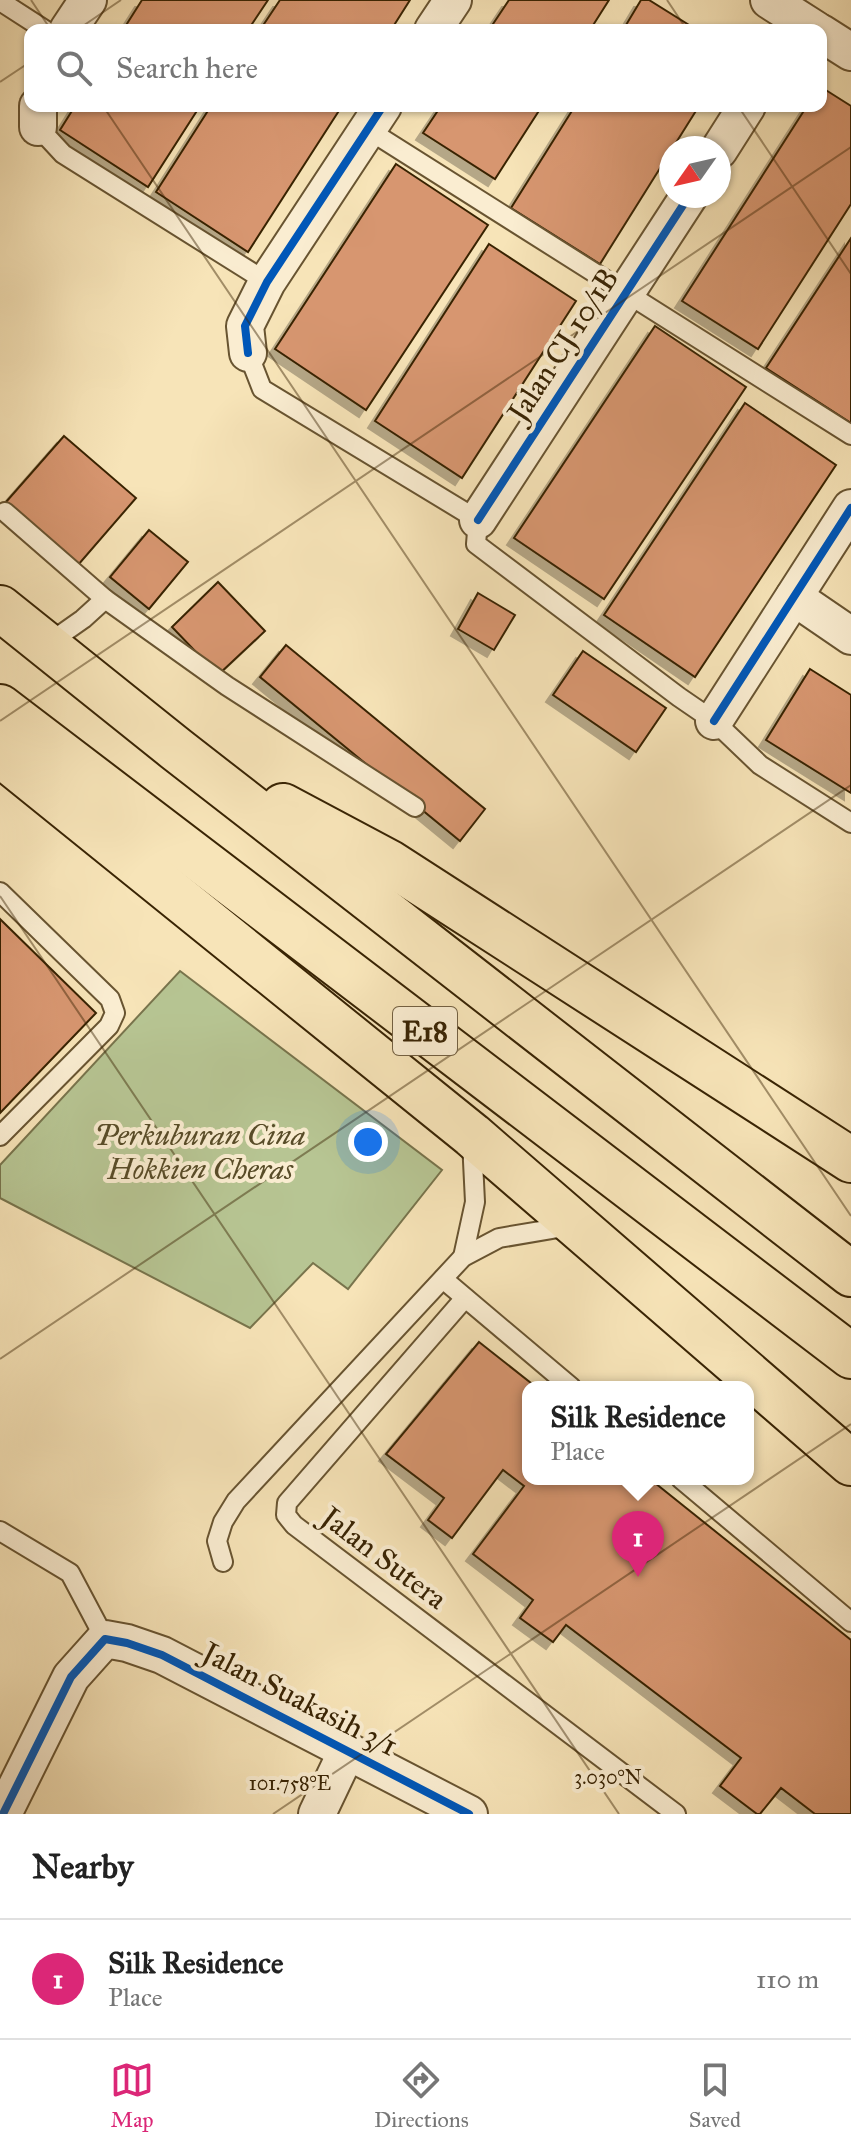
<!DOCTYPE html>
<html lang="en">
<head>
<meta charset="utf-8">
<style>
  body { margin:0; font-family:"IM FELL Great Primer",serif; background:#f6f6f6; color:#222 }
  .compass { position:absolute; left:659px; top:136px; width:72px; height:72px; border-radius:50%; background:#fff; box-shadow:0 2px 6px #0004; rotate:236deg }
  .you { position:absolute; left:368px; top:1142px; width:28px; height:28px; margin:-20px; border:6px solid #fff; border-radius:50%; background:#1a73e8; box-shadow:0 0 0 12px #1a73e833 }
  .badge { display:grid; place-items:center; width:52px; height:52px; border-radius:50%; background:#db2777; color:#fff; font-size:26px; font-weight:700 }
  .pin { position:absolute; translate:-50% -66px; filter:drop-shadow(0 2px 4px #0008) }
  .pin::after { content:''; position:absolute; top:42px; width:28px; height:24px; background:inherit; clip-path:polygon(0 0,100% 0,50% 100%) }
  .popup { position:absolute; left:522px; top:1381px; width:232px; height:104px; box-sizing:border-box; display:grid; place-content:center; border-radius:16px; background:#fff; filter:drop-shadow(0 2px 6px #0005); font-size:26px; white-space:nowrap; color:#767676 }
  .popup b { font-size:30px; color:#222 }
  .popup::after { content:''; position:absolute; left:50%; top:100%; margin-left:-16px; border:16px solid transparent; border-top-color:#fff }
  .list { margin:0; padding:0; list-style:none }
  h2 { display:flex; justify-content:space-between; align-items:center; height:104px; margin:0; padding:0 32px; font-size:34px }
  h2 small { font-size:26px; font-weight:400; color:#767676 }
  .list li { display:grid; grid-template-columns:52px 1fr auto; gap:24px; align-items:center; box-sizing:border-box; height:120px; padding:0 32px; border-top:2px solid #e0e0e0 }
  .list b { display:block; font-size:30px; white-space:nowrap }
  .list p { margin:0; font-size:26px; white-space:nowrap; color:#767676 }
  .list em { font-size:26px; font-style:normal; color:#767676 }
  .icon { flex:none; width:44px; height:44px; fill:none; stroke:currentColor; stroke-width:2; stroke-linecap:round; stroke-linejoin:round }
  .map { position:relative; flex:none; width:851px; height:1814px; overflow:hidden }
  .search { position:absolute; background:#fff; box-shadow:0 2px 6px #0004; left:24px; right:24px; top:24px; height:88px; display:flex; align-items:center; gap:20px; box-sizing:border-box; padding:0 28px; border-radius:16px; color:#767676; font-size:30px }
  .sheet { height:224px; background:#fff }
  nav { display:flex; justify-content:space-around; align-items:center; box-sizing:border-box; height:112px; border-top:2px solid #e0e0e0; background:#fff; font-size:22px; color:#767676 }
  nav a { display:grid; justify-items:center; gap:4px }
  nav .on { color:#db2777 }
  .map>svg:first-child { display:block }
  .green { fill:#b7c593; stroke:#78744c; stroke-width:2 }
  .building { fill:#d79670; stroke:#392404; stroke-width:2; filter:url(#shadow) }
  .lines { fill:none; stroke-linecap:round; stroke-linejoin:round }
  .service-casing { stroke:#685431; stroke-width:22 }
  .minor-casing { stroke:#685431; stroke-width:40 }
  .motorway-casing { stroke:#392404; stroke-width:48 }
  .service { stroke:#faedd1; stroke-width:18 }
  .minor { stroke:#faedd1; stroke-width:36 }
  .motorway { stroke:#f7e4b8; stroke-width:44 }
  .cycleway-casing { stroke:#faedd1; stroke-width:13 }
  .cycleway { stroke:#0057b8; stroke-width:8 }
  .ticks { fill:none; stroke:#392404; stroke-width:2; stroke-opacity:0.45 }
  .labels { text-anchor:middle; stroke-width:8; stroke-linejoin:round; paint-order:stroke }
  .shield { fill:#faedd1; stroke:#736042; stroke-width:2 }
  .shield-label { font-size:28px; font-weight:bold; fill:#392404 }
  .street-label { font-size:30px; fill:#392404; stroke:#faedd1 }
  .park-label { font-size:30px; font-style:italic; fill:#584c28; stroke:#faedd1 }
  .ticks-label { font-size:20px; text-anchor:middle; fill:#392404; stroke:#faedd1; stroke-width:8; stroke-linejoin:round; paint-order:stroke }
</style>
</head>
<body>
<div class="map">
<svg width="851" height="1814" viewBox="0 0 851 1814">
  <defs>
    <filter id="shadow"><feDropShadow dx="-7" dy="7" stdDeviation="0" flood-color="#0004"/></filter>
  </defs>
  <rect width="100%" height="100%" fill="#f7e4b8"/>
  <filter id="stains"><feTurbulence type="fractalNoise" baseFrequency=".0025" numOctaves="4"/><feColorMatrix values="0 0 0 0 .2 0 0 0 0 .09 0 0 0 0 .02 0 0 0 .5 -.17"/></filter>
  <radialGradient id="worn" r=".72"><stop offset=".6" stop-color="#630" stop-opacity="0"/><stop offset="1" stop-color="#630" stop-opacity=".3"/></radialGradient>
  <path class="green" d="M180 971 442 1170 348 1289 313 1263 250 1328 0 1198V1165Z"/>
  <g class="building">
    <path d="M142 0H268L248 30H123Z"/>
    <path d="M280 0H410L391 30H260Z"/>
    <path d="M509 0H609L590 30H489Z"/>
    <path d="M641 0H649L697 30H623Z"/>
    <path d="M821 87 851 106V204L758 349 682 301 807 106H821Z"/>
    <path d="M75 106H200L148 187 60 130Z"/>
    <path d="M211 106H342L248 252 156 192Z"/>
    <path d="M441 106H542L495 179 423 133Z"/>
    <path d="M575 106H699L600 264 511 208Z"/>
    <path d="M396 164 488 225 366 410 275 349Z"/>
    <path d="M851 238V423L766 368Z"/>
    <path d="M489 244 576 301 462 478 375 421Z"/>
    <path d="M655 326 746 387 604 599 514 538Z"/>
    <path d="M745 403 836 465 695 677 604 615Z"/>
    <path d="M64 436 136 498 78 565 6 502Z"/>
    <path d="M149 530 188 562 149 609 110 577Z"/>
    <path d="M218 582 265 631 218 675 172 627Z"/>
    <path d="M478 593 515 615 494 650 458 629Z"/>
    <path d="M286 645 485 809 460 841 260 677Z"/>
    <path d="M583 651 666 708 636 752 553 695Z"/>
    <path d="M810 669 851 695V793L766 740Z"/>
    <path d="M0 919 96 1013 0 1113Z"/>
    <path d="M479 1342 536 1387H528V1479H650L851 1640V1814H815L781 1788 760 1814H757L720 1786 741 1758 566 1625 553 1642 520 1618 533 1600 473 1554 524 1486 503 1470 452 1538 428 1520 444 1498 386 1454Z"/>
  </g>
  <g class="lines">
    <defs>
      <g id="service">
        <path d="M0 1 45 30"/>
        <path d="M38 127 63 154 267 282"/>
        <path d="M367 129 851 435"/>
        <path d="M248 353 262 389 478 520 476 544 679 697 714 721 760 765 851 823"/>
        <path d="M5 512 105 599"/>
        <path d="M46 645 83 619 105 599 227 686 415 807"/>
        <path d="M0 892 110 999 115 1013 109 1026 0 1136"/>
        <path d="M463 1257 475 1202 472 1141"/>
        <path d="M443 1279 571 1387"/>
        <path d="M465 1298 287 1503 286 1515 294 1525 676 1814"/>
        <path d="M681 1479 851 1622"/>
        <path d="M0 1531 70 1573 105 1639"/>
        <path d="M223 1562 217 1541 223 1522 236 1501 463 1257 499 1238 570 1226"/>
      </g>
      <g id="minor">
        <path d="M769 0 816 30"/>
        <path d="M68 30 88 0"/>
        <path d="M433 30 453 0"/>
        <path d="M821 33 851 52"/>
        <path d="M38 127V106"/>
        <path d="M719 150 747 106"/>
        <path d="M248 353 245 326 267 282 383 106"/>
        <path d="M478 520 689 196"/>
        <path d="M794 597 851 636"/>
        <path d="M714 721 851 508"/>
        <path d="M3 1814 71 1677 105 1639 127 1643 162 1655 469 1814"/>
        <path d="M317 1814 347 1751"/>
      </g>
      <g id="motorway">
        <path d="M0 608 176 749 851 1274"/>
        <path d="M0 707 851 1356"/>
        <path d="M0 754 472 1135 851 1463"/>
        <path d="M283 806 390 863 851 1160"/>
      </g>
    </defs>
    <use href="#service" class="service-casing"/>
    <use href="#minor" class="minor-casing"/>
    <use href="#motorway" class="motorway-casing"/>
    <use href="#service" class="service"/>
    <use href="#minor" class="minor"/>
    <use href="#motorway" class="motorway"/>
    <defs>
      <g id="cycleway">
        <path d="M248 353 245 326 267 282 383 106"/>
        <path d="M478 520 689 196"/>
        <path d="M714 721 851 508"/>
        <path d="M3 1814 71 1677 105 1639 127 1643 162 1655 469 1814"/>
      </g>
    </defs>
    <use href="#cycleway" class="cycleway-casing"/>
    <use href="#cycleway" class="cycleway"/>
  </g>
  <path class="ticks" d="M31 0 51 30M667 0 687 30M77 30 121 0M0 82 30 62M103 106 851 1216M738 106 851 274M0 721 851 147M0 896 619 1814M0 1359 851 785M273 1814 851 1424"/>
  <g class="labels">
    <rect class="shield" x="393" y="1007" width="64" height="48" rx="6"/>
    <g class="shield-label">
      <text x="425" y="1041">E18</text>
    </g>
    <g class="street-label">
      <text transform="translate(563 345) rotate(-57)" y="10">Jalan CJ 10/1B</text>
      <text transform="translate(384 1558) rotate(37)" y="10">Jalan Sutera</text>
      <text transform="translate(300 1699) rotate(27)" y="10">Jalan Suakasih 3/1</text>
    </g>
    <g class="park-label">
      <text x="200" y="1145">Perkuburan Cina<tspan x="200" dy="34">Hokkien Cheras</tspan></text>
    </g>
  </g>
  <g class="ticks-label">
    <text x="608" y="1784">3.030°N</text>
    <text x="290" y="1790">101.758°E</text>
  </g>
  <rect width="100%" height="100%" filter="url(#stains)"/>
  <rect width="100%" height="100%" fill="url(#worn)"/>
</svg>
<svg class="compass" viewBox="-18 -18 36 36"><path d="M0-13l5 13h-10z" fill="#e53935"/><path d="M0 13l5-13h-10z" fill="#767676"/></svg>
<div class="you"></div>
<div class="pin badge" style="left:638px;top:1577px">1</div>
<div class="popup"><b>Silk Residence</b>Place</div>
<div class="search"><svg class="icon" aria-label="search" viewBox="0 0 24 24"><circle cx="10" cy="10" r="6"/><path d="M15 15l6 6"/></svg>Search here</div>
</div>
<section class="sheet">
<h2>Nearby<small></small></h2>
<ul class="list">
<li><span class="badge">1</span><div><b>Silk Residence</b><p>Place</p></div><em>110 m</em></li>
</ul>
</section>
<nav>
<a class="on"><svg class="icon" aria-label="map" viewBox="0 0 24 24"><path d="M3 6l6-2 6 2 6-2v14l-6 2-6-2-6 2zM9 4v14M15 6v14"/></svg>Map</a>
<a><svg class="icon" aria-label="directions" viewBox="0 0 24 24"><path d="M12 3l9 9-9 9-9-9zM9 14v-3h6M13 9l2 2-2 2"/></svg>Directions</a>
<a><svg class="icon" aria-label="saved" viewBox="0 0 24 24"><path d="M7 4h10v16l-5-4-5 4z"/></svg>Saved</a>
</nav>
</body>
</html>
